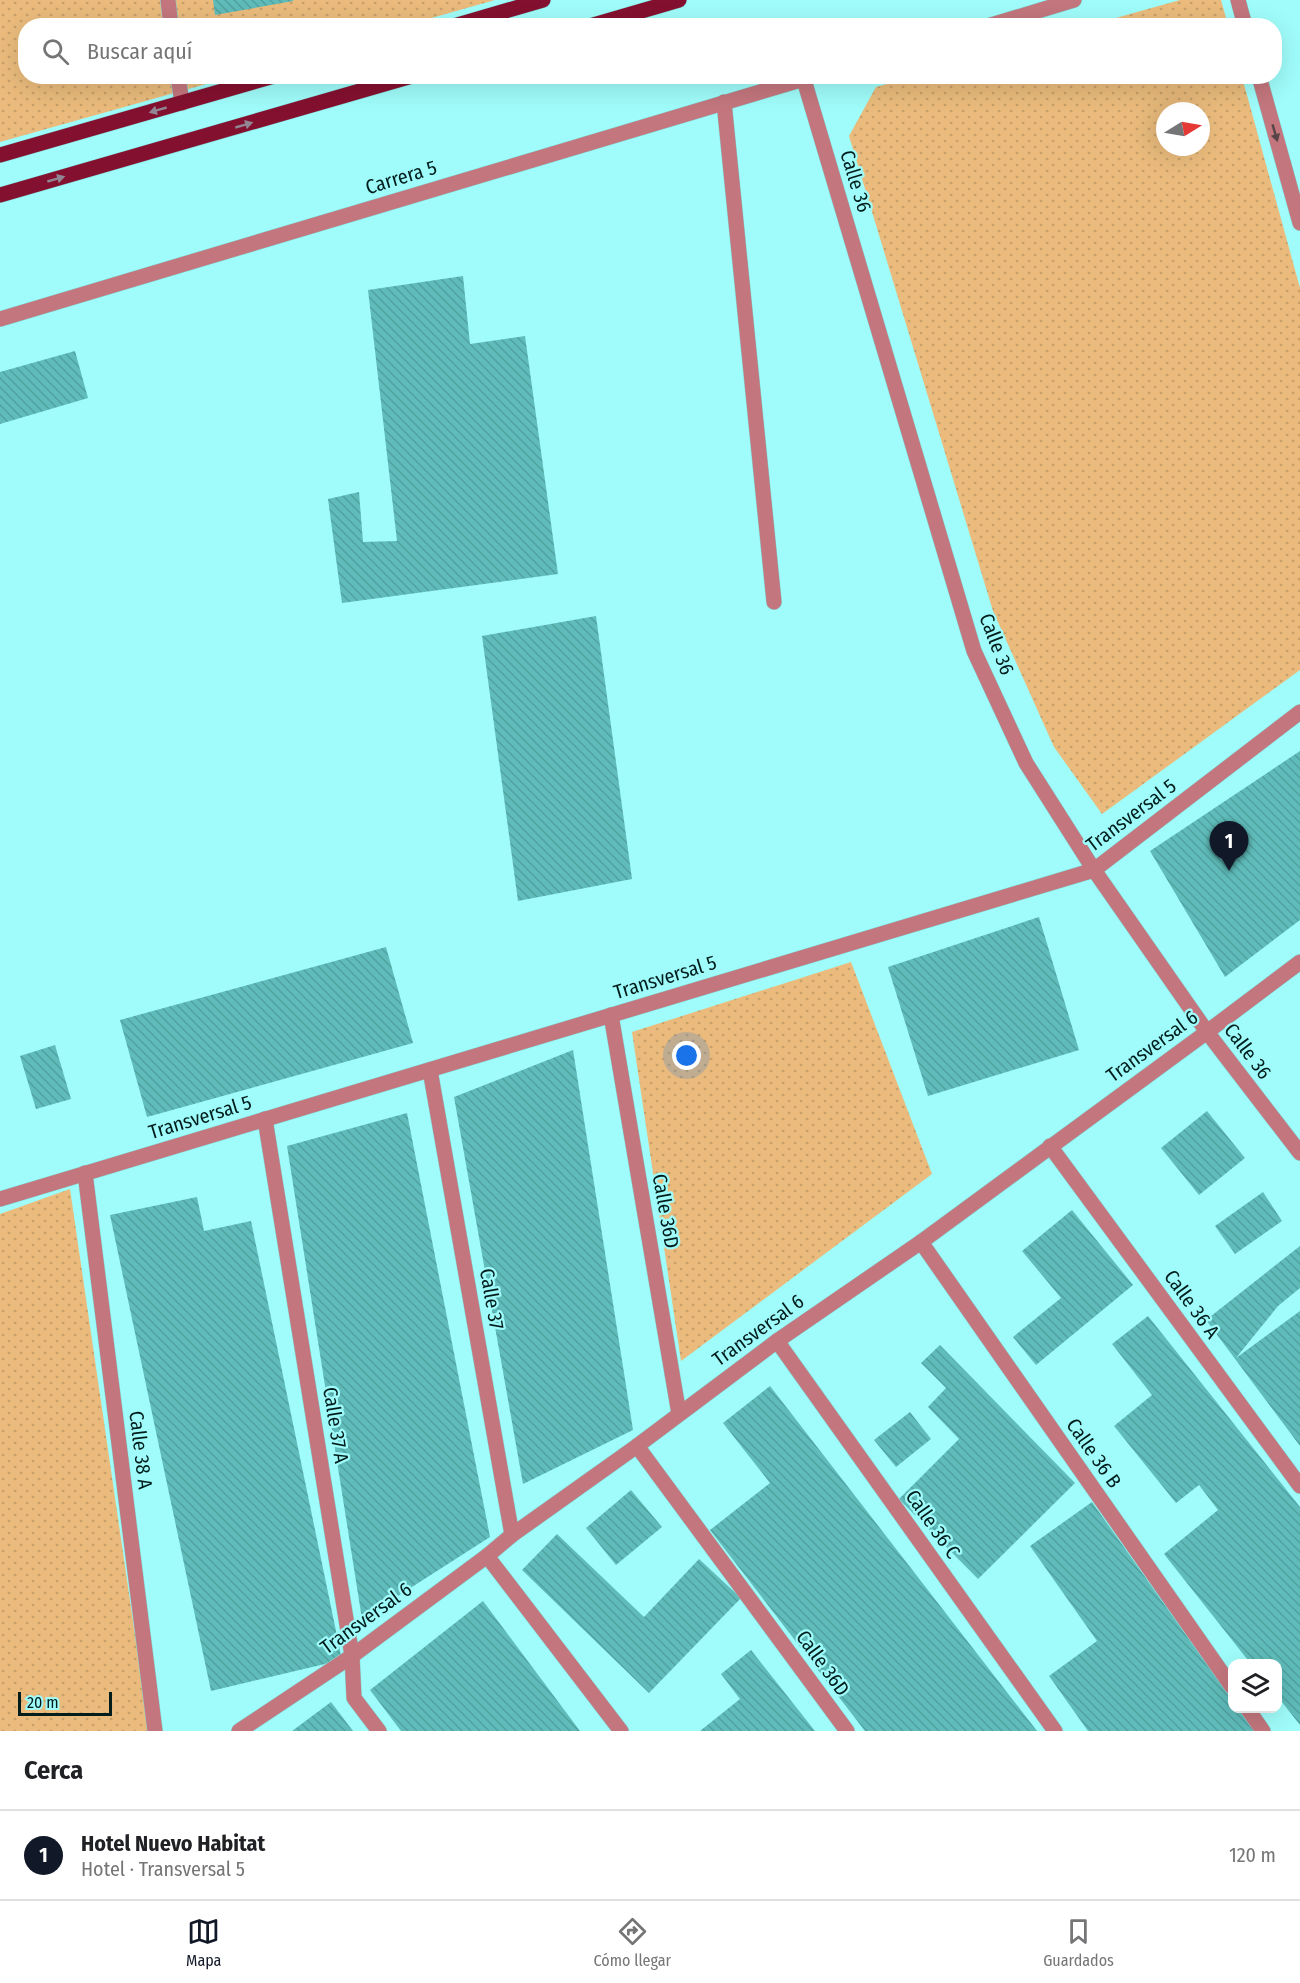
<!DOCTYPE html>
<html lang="es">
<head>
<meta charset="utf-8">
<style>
  body { margin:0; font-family:"Fira Sans Condensed",sans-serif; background:#f2f2f2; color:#202124 }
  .controls { position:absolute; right:18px; bottom:18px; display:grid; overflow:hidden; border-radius:12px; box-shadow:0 6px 24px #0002 }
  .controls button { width:54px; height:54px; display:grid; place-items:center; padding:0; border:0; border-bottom:2px solid #e0e0e0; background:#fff; color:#202124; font:30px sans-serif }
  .compass { position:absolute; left:1156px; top:102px; width:54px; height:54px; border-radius:50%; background:#fff; box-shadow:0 6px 24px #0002; rotate:79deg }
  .scale { position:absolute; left:18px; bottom:15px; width:94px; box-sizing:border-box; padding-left:6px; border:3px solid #001d1c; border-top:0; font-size:16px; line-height:21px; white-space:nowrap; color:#001d1c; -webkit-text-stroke:4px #9ffcfa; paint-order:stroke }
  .you { position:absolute; left:687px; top:1056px; width:21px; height:21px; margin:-15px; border:4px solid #fff; border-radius:50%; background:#1a73e8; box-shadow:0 0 0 9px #1a73e833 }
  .badge { display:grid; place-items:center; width:39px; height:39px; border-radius:50%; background:#111827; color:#fff; font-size:20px; font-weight:700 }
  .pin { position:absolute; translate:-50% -50px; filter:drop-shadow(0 2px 3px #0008) }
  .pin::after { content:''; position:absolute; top:32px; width:21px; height:18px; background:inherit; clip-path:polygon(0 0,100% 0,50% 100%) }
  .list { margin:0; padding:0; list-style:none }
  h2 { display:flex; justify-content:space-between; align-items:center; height:78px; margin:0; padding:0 24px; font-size:26px }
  h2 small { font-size:20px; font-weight:400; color:#757577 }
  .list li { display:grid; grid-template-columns:39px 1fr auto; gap:18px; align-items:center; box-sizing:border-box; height:90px; padding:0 24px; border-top:2px solid #e0e0e0 }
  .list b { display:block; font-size:22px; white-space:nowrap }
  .list p { margin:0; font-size:20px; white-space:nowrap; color:#757577 }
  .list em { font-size:20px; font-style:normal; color:#757577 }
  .icon { flex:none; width:33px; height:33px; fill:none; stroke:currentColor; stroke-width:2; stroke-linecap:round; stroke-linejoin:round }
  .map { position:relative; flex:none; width:1300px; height:1731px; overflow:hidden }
  .search { position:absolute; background:#fff; box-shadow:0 6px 24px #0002; left:18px; right:18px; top:18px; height:66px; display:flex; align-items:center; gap:15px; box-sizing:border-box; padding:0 21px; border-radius:24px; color:#757577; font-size:22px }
  .sheet { height:168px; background:#fff }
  nav { display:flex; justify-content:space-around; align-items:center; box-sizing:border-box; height:84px; border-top:2px solid #e0e0e0; background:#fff; font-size:16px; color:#757577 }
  nav a { display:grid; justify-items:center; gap:3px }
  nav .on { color:#111827 }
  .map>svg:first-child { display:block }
  .grass { fill:url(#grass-dots); fill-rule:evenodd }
  .building { fill:url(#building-back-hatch) }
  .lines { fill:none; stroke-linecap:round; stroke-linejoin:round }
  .minor-casing { stroke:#86d8d6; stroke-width:16 }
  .major-casing { stroke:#86d8d6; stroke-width:16 }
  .minor { stroke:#c3767d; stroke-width:15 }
  .major { stroke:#84102f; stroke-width:15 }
  .oneway { fill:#928694 }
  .oneway2 { fill:#584548 }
  .labels { text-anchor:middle; stroke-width:4.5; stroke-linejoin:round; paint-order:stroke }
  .street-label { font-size:20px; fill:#001d1c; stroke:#9ffcfa }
</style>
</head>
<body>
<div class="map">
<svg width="1300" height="1731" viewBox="0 0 1300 1731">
  <defs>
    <pattern id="grass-dots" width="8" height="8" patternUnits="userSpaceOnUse" patternTransform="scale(1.5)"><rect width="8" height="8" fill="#eabb7c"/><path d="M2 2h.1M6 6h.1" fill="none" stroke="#c7a06b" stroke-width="1.8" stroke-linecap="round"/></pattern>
    <pattern id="building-back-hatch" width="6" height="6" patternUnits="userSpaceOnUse" patternTransform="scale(1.5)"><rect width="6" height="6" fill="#5fbcba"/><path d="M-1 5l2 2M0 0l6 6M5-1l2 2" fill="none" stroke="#51a19f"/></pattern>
  </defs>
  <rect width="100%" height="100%" fill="#9ffcfa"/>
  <g class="grass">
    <path d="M0 0H495L407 25 26 26V76L231 77 0 142Z"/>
    <path d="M1180 0H1221L1228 25H1091Z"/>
    <path d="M912 77H1242L1300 288V670L1102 814 1054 747 993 611 849 136 876 87ZM1165 111H1201V147H1165Z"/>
    <path d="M851 962 932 1174 681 1361 632 1032Z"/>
    <path d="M70 1189 149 1731H0V1214Z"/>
  </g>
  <g class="building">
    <path d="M213 0H293V1L215 15Z"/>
    <path d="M463 276 470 344 525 336 558 574 342 603 328 499 359 492 363 542 397 541 368 290Z"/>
    <path d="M75 351 88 398 0 424V372Z"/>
    <path d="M596 616 632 879 518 901 482 636Z"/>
    <path d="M1300 751V920L1225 977 1150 851Z"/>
    <path d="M1039 917 1079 1050 928 1096 888 967Z"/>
    <path d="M386 947 413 1043 147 1117 120 1020Z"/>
    <path d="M55 1045 71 1099 36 1109 20 1056Z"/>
    <path d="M573 1050 633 1430 523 1484 454 1097Z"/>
    <path d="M1207 1111 1245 1158 1199 1195 1161 1148Z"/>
    <path d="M407 1113 490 1537 362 1619 287 1146Z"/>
    <path d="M1263 1192 1282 1221 1235 1254 1215 1226Z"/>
    <path d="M197 1197 204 1231 251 1221 342 1660 211 1691 110 1215Z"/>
    <path d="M1072 1210 1133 1285 1036 1365 1013 1337 1061 1298 1022 1251Z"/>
    <path d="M1300 1246V1288L1278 1306 1236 1358 1300 1311V1446L1206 1320Z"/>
    <path d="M1148 1316 1300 1507V1725L1278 1697V1664H1251L1164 1554 1218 1510 1199 1485 1176 1503 1114 1426 1152 1395 1112 1344Z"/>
    <path d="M940 1345 1075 1483 978 1579 899 1499 959 1439 928 1407 946 1388 921 1363Z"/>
    <path d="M770 1386 1037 1731H865L710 1530 770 1483 723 1423Z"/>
    <path d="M910 1412 931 1439 896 1467 874 1440Z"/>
    <path d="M631 1490 662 1527 616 1565 586 1528Z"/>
    <path d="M1092 1502 1232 1700V1708H1239L1255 1731H1088L1049 1676 1097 1641 1030 1546Z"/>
    <path d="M557 1534 644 1617 699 1559 741 1598 649 1693 522 1570Z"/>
    <path d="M483 1601 580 1731H401L370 1690Z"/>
    <path d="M751 1650 815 1731H700L740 1699 721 1674Z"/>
    <path d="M331 1702 353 1731H292Z"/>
  </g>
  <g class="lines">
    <defs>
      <g id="minor">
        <path d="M168 0 171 26"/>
        <path d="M1238 0 1245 26"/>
        <path d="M988 26 1074 0"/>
        <path d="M178 76 182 103"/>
        <path d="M1259 76 1300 223"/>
        <path d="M804 80 974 651 1026 763 1094 870 1207 1032 1300 1153"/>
        <path d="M724 102 774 602"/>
        <path d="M0 319 814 76"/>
        <path d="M611 1015 679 1414"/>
        <path d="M430 1070 512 1535"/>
        <path d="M265 1119 352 1656 354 1698 379 1731"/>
        <path d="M1050 1146 1300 1486"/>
        <path d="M85 1173 155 1731"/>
        <path d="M0 1199 1094 870 1300 712"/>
        <path d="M921 1242 1232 1687"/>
        <path d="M777 1341 1055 1731"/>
        <path d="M637 1446 847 1731"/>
        <path d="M487 1556 621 1731"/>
        <path d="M1247 1708 1263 1731"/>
        <path d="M239 1731 352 1656 487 1556 512 1535 637 1446 777 1341 921 1242 1207 1032 1300 962"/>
      </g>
      <g id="major">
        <path d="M454 26 543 0"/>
        <path d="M590 26 679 0"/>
        <path d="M0 155 274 76"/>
        <path d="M0 195 412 76"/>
      </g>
    </defs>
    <use href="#minor" class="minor-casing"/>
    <use href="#major" class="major-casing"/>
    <use href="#minor" class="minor"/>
    <use href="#major" class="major"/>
  </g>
  <defs><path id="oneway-solid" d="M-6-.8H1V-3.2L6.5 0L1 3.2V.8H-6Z" transform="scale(1.5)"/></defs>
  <g class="oneway">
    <use href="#oneway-solid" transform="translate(158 110) rotate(164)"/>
    <use href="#oneway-solid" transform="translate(244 125) rotate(-16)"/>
    <use href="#oneway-solid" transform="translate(56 179) rotate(-16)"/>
  </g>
  <use class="oneway2" href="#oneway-solid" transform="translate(1275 133) rotate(74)"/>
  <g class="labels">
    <g class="street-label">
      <text transform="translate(401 177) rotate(-17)" y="7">Carrera 5</text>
      <text transform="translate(856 181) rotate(73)" y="7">Calle 36</text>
      <text transform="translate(997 644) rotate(69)" y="7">Calle 36</text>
      <text transform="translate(1131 815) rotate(-37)" y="7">Transversal 5</text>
      <text transform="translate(665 977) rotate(-17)" y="7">Transversal 5</text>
      <text transform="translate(1152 1046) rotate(-36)" y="7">Transversal 6</text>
      <text transform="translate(1248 1051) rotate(53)" y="7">Calle 36</text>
      <text transform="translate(200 1117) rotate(-17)" y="7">Transversal 5</text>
      <text transform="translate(666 1211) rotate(80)" y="7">Calle 36D</text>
      <text transform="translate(492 1299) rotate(80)" y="7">Calle 37</text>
      <text transform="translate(1192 1304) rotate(54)" y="7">Calle 36 A</text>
      <text transform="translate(758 1330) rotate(-36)" y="7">Transversal 6</text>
      <text transform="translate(336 1425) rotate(81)" y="7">Calle 37 A</text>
      <text transform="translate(141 1450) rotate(83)" y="7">Calle 38 A</text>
      <text transform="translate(1094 1453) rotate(55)" y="7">Calle 36 B</text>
      <text transform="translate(933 1524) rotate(55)" y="7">Calle 36 C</text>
      <text transform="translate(366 1618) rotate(-36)" y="7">Transversal 6</text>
      <text transform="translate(823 1663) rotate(54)" y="7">Calle 36D</text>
    </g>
  </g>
</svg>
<div class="controls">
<button><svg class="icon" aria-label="layers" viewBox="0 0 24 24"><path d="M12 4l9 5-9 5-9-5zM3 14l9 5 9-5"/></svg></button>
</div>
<svg class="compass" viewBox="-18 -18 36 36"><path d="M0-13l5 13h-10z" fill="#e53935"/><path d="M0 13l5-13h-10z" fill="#757577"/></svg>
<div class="scale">20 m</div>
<div class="you"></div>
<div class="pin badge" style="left:1229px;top:871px">1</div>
<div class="search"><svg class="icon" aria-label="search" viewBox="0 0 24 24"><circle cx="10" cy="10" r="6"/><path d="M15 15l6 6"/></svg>Buscar aquí</div>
</div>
<section class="sheet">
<h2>Cerca<small></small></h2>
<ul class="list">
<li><span class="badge">1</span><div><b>Hotel Nuevo Habitat</b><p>Hotel · Transversal 5</p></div><em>120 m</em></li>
</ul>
</section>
<nav>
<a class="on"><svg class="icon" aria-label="map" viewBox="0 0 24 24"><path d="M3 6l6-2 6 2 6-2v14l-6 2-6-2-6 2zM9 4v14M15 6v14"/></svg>Mapa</a>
<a><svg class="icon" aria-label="directions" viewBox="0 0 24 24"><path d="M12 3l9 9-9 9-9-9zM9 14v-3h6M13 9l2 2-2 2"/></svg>Cómo llegar</a>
<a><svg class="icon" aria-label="saved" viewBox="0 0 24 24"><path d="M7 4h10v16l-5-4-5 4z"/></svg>Guardados</a>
</nav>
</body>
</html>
